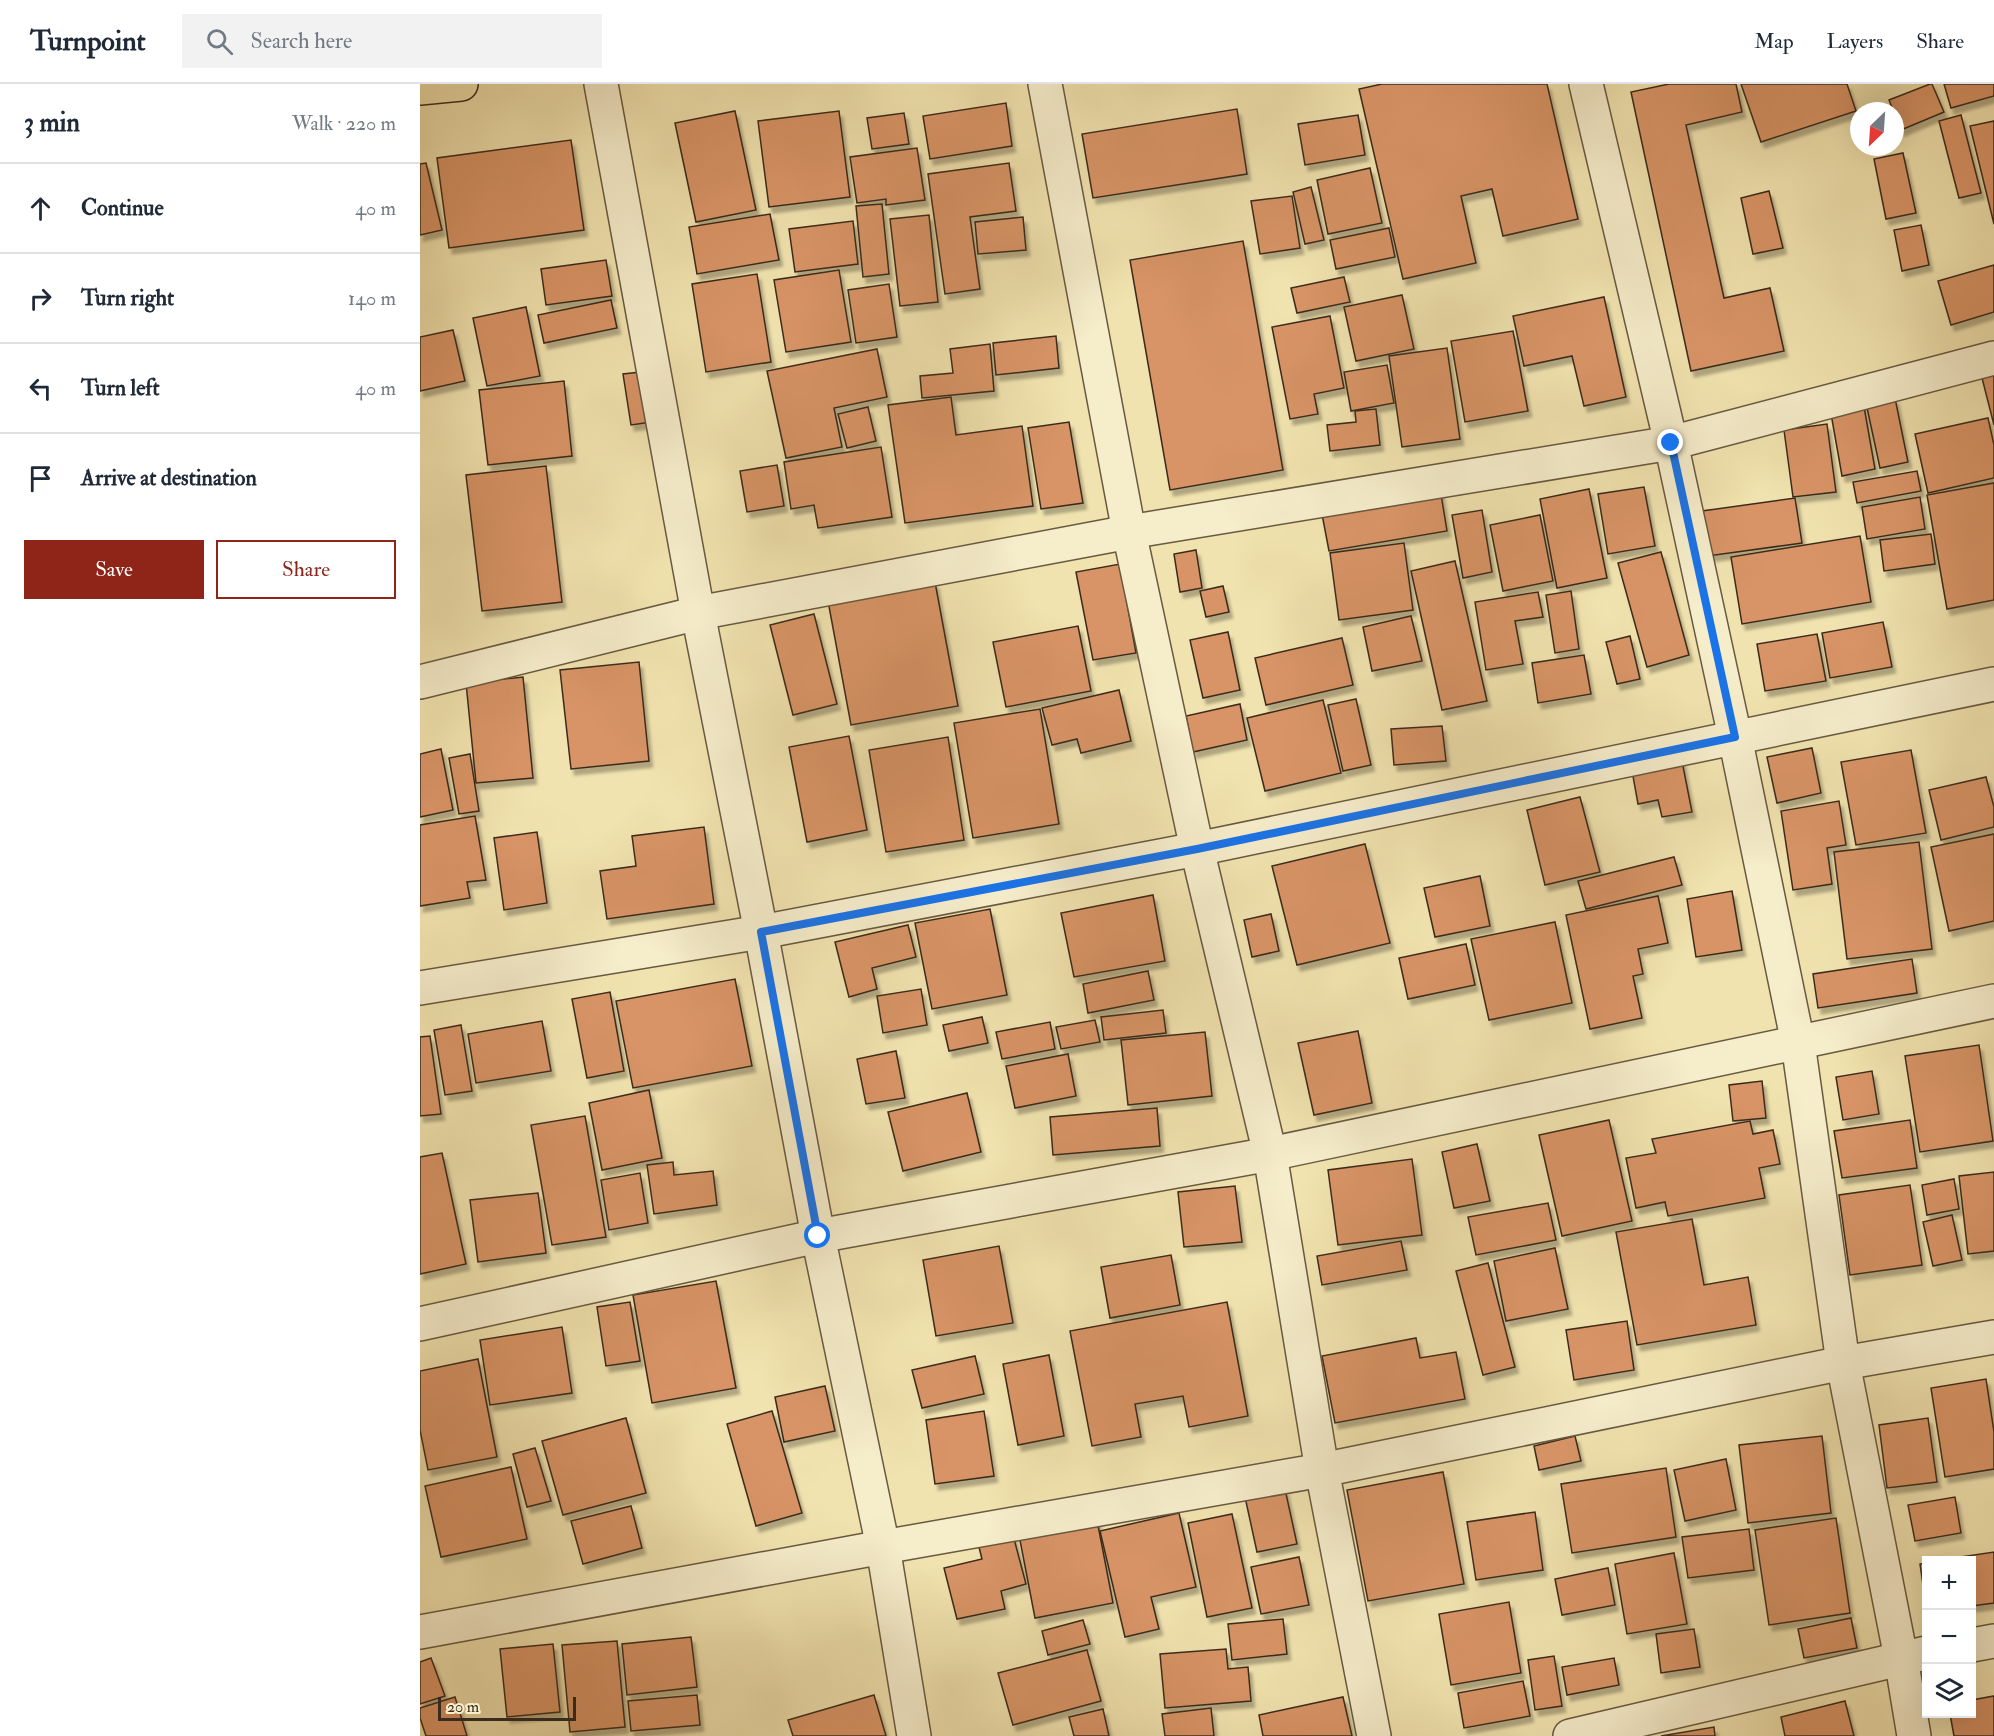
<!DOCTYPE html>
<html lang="en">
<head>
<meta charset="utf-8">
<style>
  body { margin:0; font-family:"IM FELL Double Pica",serif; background:#f2f2f3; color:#1f2937 }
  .controls { position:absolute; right:18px; bottom:18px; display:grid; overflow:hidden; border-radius:0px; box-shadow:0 6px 24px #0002 }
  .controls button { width:54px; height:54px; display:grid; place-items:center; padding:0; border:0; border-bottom:2px solid #e0e1e3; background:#fff; color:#1f2937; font:30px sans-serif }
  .compass { position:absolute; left:1430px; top:18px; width:54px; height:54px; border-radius:50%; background:#fff; box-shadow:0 6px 24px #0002; rotate:205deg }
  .scale { position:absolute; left:18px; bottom:15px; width:138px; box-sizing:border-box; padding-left:6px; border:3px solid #3a2b1c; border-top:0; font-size:16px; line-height:21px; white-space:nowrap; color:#3a2b1c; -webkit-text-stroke:4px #f6edcb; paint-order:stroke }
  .stop { position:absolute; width:18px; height:18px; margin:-14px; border:4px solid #1a73e8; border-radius:50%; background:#fff }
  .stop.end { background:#1a73e8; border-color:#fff; box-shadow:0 2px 6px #0008 }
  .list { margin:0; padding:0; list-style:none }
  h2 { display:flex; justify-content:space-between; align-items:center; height:78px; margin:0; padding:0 24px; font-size:26px }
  h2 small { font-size:20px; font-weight:400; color:#747a83 }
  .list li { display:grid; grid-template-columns:39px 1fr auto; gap:18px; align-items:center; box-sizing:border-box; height:90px; padding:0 24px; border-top:2px solid #e0e1e3 }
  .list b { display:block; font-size:22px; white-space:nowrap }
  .list em { font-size:20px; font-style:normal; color:#747a83 }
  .actions { display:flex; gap:12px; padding:18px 24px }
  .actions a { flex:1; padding:14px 0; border:2px solid #8f2418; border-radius:0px; text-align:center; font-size:21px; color:#8f2418 }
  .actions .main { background:#8f2418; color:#fff }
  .icon { flex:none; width:33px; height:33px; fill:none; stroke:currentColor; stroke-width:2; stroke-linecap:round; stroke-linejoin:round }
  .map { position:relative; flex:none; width:1574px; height:1652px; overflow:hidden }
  header { display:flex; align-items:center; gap:36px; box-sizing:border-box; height:84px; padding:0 30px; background:#fff; border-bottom:2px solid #e0e1e3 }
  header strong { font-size:28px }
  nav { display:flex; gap:33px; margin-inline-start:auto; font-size:21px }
  .search { width:420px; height:54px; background:#f2f2f3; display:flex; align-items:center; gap:15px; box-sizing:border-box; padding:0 21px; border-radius:0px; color:#747a83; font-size:22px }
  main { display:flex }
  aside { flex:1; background:#fff }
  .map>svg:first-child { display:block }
  .building { fill:#d89466; stroke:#3a2b1c; stroke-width:1.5; filter:url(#shadow) }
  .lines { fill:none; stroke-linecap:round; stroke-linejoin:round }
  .minor-casing { stroke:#685941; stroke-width:36 }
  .primary-casing { stroke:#3a2b1c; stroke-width:36 }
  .minor { stroke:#f6edcb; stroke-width:33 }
  .primary { stroke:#f1e3af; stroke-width:33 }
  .route { stroke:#1a73e8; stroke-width:8 }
</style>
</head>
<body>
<header>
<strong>Turnpoint</strong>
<div class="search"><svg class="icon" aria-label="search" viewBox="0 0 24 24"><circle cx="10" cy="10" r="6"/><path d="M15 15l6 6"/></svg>Search here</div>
<nav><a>Map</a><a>Layers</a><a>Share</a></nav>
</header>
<main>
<aside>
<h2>3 min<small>Walk · 220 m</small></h2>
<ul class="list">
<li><svg class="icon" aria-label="ahead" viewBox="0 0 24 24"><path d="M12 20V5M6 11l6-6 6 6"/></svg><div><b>Continue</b></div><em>40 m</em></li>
<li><svg class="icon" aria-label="right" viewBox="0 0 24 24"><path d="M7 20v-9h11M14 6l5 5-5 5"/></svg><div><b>Turn right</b></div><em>140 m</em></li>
<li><svg class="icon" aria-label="left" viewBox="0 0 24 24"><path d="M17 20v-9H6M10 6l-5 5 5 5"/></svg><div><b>Turn left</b></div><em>40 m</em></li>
<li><svg class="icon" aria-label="arrive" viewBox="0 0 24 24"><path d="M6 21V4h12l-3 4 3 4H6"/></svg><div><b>Arrive at destination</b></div></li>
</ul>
<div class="actions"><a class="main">Save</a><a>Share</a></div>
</aside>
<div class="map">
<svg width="1574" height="1652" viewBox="0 0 1574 1652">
  <defs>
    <filter id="shadow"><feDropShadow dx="3.5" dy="6" stdDeviation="1.5" flood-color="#0004"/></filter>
  </defs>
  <rect width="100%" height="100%" fill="#f1e3af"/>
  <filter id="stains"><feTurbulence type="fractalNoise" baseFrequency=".00333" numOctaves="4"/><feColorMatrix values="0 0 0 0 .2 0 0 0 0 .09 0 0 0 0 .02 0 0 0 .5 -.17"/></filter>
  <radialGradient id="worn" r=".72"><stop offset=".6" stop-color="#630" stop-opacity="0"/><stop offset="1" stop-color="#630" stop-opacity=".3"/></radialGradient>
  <g class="building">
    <path d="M962 0H1127L1158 135 1083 152 1072 105 1041 112 1056 179 983 195 939 5Z"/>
    <path d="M1249 0H1316L1322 28 1266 41 1304 214 1350 204 1364 267 1271 287 1211 8Z"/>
    <path d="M1321 0H1427L1436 27 1341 58Z"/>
    <path d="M1510 0H1512L1524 28 1481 46 1469 16Z"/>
    <path d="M1524 0H1574V12L1531 24Z"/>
    <path d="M586 19 592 62 510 75 503 32Z"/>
    <path d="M817 25 827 90 673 114 662 50Z"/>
    <path d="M315 27 336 126 276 138 255 39Z"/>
    <path d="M419 27 430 113 349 123 338 37Z"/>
    <path d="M484 29 489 60 452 65 447 34Z"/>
    <path d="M938 31 945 71 885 81 878 40Z"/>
    <path d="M1541 31 1561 109 1539 114 1519 37Z"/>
    <path d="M1574 37V140L1550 42Z"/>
    <path d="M151 56 164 146 29 164 17 74Z"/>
    <path d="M497 64 505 116 466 121V115L437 119 430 73Z"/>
    <path d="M1483 69 1496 129 1466 135 1454 75Z"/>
    <path d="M6 79 22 146 0 151V80Z"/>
    <path d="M589 79 596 127 550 133 560 205 525 210 508 90Z"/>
    <path d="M950 84 962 139 908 150 897 96Z"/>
    <path d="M891 103 904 156 885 160 873 108Z"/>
    <path d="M1349 107 1363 164 1333 170 1321 114Z"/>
    <path d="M872 112 880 164 840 170 831 117Z"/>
    <path d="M462 120 469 190 443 193 436 122Z"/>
    <path d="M350 130 359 176 277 190 269 143Z"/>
    <path d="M509 131 518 218 480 222 470 135Z"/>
    <path d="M603 133 606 166 558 170 555 138Z"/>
    <path d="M433 137 438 180 375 188 369 145Z"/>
    <path d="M1501 141 1509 181 1482 187 1474 146Z"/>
    <path d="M969 144 975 173 916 185 910 156Z"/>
    <path d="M823 157 863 386 750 406 710 176Z"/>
    <path d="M186 176 192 212 126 221 121 185Z"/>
    <path d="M1574 181V228L1531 241 1518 197Z"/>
    <path d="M419 186 431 258 366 268 354 196Z"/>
    <path d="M337 190 351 278 286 288 272 200Z"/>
    <path d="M924 193 930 218 877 229 871 204Z"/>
    <path d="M469 200 477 253 436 259 428 206Z"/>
    <path d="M982 211 994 265 936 277 924 223Z"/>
    <path d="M1184 213 1206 313 1164 322 1152 272 1104 282 1093 232Z"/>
    <path d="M191 216 197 244 124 259 118 231Z"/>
    <path d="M106 223 120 292 67 302 53 234Z"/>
    <path d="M910 232 924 304 894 310 898 330 870 335 852 243Z"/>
    <path d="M33 246 45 297 0 307V253Z"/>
    <path d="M1093 247 1108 327 1045 338 1031 257Z"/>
    <path d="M636 252 639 284 576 291 573 259Z"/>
    <path d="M570 260 574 307 502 314 500 292 533 289 530 265Z"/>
    <path d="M1027 264 1040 355 982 363 969 272Z"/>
    <path d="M457 265 467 313 414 324 422 363 366 374 347 287Z"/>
    <path d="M967 281 974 319 931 327 924 288Z"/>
    <path d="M230 287 238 337 211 341 203 290Z"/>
    <path d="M1574 287V341L1561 290Z"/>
    <path d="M144 297 152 372 68 381 59 306Z"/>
    <path d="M531 313 536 351 602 342 613 422 485 439 468 321Z"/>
    <path d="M1475 314 1488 378 1460 384 1446 319Z"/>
    <path d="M1443 317 1455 385 1422 392 1410 324Z"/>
    <path d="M448 323 456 357 427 364 418 330Z"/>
    <path d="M956 325 960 361 910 367 907 341 936 338 935 327Z"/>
    <path d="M1568 334 1574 361V394L1508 409 1495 350Z"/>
    <path d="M649 338 663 419 621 425 608 344Z"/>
    <path d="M1407 340 1416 408 1373 413 1364 346Z"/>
    <path d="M461 363 472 433 398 444 394 421 371 425 364 378Z"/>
    <path d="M357 381 364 422 327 428 320 387Z"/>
    <path d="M126 382 142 518 62 527 46 391Z"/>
    <path d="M1497 387 1501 407 1437 419 1433 398Z"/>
    <path d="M1574 399V516L1527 525 1507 411Z"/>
    <path d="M1224 403 1235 462 1188 470 1178 410Z"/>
    <path d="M1020 404 1027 447 909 467 901 425Z"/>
    <path d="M1169 405 1187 494 1137 504 1120 415Z"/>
    <path d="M1500 413 1505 445 1447 455 1442 423Z"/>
    <path d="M1375 414 1382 459 1288 472 1282 427Z"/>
    <path d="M1062 426 1072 488 1043 494 1032 431Z"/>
    <path d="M1120 431 1133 497 1083 507 1070 441Z"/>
    <path d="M1511 450 1515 480 1464 487 1460 456Z"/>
    <path d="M1440 452 1451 518 1322 540 1311 473Z"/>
    <path d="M984 459 993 526 919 536 910 469Z"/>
    <path d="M776 466 782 504 760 508 754 470Z"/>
    <path d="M1241 468 1269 571 1227 583 1198 479Z"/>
    <path d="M1035 477 1067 617 1022 626 991 487Z"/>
    <path d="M700 480 716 569 673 576 656 488Z"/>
    <path d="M515 498 538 622 431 641 408 517Z"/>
    <path d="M803 502 809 528 786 533 780 507Z"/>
    <path d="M1151 507 1159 565 1135 569 1126 511Z"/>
    <path d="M1118 508 1123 533 1095 537 1103 580 1066 586 1055 518Z"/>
    <path d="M394 530 417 620 373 631 350 541Z"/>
    <path d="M991 532 1002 577 952 587 943 543Z"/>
    <path d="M1463 538 1472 583 1410 594 1402 549Z"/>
    <path d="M658 542 671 607 586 623 573 558Z"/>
    <path d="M808 548 820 606 783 614 770 556Z"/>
    <path d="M1397 550 1406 597 1345 607 1337 560Z"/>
    <path d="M1210 552 1220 595 1197 600 1186 558Z"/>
    <path d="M922 554 933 601 846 621 835 574Z"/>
    <path d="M1164 571 1171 610 1118 619 1112 579Z"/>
    <path d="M219 578 229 677 151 685 140 586Z"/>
    <path d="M103 593 113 694 56 699 46 599Z"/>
    <path d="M699 606 711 657 661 669 657 655 632 661 622 624Z"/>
    <path d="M936 615 951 681 923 687 908 621Z"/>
    <path d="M903 616 921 689 845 707 827 634Z"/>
    <path d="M820 620 827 656 773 668 766 632Z"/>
    <path d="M620 625 639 740 553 754 534 639Z"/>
    <path d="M1022 642 1026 677 974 681 971 645Z"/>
    <path d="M429 652 447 746 387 758 369 663Z"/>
    <path d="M528 653 544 756 466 768 449 666Z"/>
    <path d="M1392 664 1401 709 1357 719 1347 673Z"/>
    <path d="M21 665 33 726 0 733V670Z"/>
    <path d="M1491 666 1506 749 1436 761 1421 678Z"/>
    <path d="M50 670 59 727 39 730 29 674Z"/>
    <path d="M1261 672 1272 728 1242 733 1238 716 1218 720 1211 681Z"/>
    <path d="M1566 693 1574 723V743L1521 756 1509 706Z"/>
    <path d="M1160 713 1180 788 1125 801 1107 726Z"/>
    <path d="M1419 717 1426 761 1407 764 1412 800 1373 806 1361 727Z"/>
    <path d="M55 732 66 796 47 798 50 814 0 822V741Z"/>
    <path d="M284 743 294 820 187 835 180 787 216 782 212 752Z"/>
    <path d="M117 748 127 819 84 826 74 754Z"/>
    <path d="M1574 750V837L1529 847 1511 763Z"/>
    <path d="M1499 758 1512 865 1427 875 1414 768Z"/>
    <path d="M945 760 970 859 877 881 852 782Z"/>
    <path d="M1254 773 1262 801 1166 825 1158 797Z"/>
    <path d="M1060 792 1070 842 1015 853 1004 804Z"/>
    <path d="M1312 807 1322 866 1276 873 1267 815Z"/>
    <path d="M733 811 745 877 654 893 641 829Z"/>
    <path d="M1238 812 1248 859 1218 865 1223 890 1213 892 1222 934 1170 945 1146 831Z"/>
    <path d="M570 825 587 911 512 925 495 839Z"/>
    <path d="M851 830 859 867 832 873 824 836Z"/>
    <path d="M1135 838 1152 919 1069 936 1051 855Z"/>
    <path d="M488 841 496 873 452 884 457 905 429 913 415 858Z"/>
    <path d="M1046 860 1055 901 988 915 979 874Z"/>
    <path d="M1492 875 1497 909 1398 924 1393 890Z"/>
    <path d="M728 887 734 916 668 929 663 900Z"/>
    <path d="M315 895 332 982 213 1004 196 917Z"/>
    <path d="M501 905 507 941 463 949 457 912Z"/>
    <path d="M190 908 204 987 167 994 152 915Z"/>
    <path d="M743 926 746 949 684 956 681 933Z"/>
    <path d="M562 933 568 959 529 967 523 941Z"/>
    <path d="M675 936 680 958 641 965 636 943Z"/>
    <path d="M122 937 131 987 56 999 48 950Z"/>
    <path d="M630 938 635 965 582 975 576 948Z"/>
    <path d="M41 941 52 1007 25 1011 14 946Z"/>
    <path d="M938 947 952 1019 894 1031 878 959Z"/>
    <path d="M785 948 792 1012 708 1021 701 956Z"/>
    <path d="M10 952 21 1030 0 1032V953Z"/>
    <path d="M1559 961 1573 1057 1500 1068 1485 972Z"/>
    <path d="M476 967 485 1014 446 1020 437 975Z"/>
    <path d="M648 970 656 1012 595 1024 586 982Z"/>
    <path d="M1452 987 1459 1030 1423 1036 1416 993Z"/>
    <path d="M1342 997 1346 1034 1313 1037 1309 1001Z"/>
    <path d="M229 1006 242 1074 182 1086 169 1019Z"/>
    <path d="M547 1009 561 1068 483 1087 468 1028Z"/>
    <path d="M737 1024 740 1062 633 1071 630 1033Z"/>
    <path d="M165 1032 186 1153 132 1161 111 1041Z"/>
    <path d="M1189 1036 1212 1137 1142 1152 1119 1051Z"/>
    <path d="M1490 1036 1497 1084 1422 1094 1414 1047Z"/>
    <path d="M1330 1037 1333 1050 1353 1046 1360 1080 1339 1084 1345 1114 1248 1132 1245 1118 1216 1124 1206 1074 1236 1069 1232 1055Z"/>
    <path d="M1057 1060 1070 1117 1034 1124 1022 1068Z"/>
    <path d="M22 1069 46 1180 0 1190V1073Z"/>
    <path d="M992 1075 1002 1151 918 1161 908 1086Z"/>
    <path d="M253 1078 254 1091 293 1087 297 1121 234 1130 227 1081Z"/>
    <path d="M1574 1088V1167L1548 1170 1539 1092Z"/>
    <path d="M220 1089 228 1139 189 1146 181 1096Z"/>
    <path d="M1534 1095 1539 1125 1507 1131 1502 1101Z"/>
    <path d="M1490 1101 1502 1181 1430 1191 1419 1111Z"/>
    <path d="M815 1102 822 1158 764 1163 758 1108Z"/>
    <path d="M118 1109 126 1169 58 1178 50 1116Z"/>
    <path d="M1128 1119 1136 1156 1056 1171 1048 1133Z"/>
    <path d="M1532 1131 1542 1176 1513 1182 1503 1138Z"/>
    <path d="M1272 1135 1284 1201 1328 1193 1336 1241 1217 1261 1196 1148Z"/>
    <path d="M981 1157 987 1186 902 1201 897 1172Z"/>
    <path d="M579 1162 593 1239 516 1252 503 1176Z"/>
    <path d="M1135 1164 1148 1225 1086 1237 1074 1177Z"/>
    <path d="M751 1171 760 1221 690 1234 681 1183Z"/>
    <path d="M1068 1179 1095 1283 1063 1291 1036 1187Z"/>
    <path d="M296 1197 316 1304 232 1319 213 1211Z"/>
    <path d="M210 1218 220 1277 186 1282 177 1223Z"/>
    <path d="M807 1218 828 1332 769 1343 763 1312 715 1320 721 1353 672 1362 650 1247Z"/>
    <path d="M1207 1237 1214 1286 1154 1296 1146 1246Z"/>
    <path d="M142 1243 152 1309 70 1321 60 1256Z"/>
    <path d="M996 1254 1000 1274 1036 1268 1045 1315 915 1339 902 1272Z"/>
    <path d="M629 1271 644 1352 598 1361 583 1280Z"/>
    <path d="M555 1272 564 1310 502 1324 492 1286Z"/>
    <path d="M58 1275 77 1373 8 1386 0 1346V1287Z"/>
    <path d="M1566 1295 1574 1348V1385L1525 1393 1511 1304Z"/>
    <path d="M405 1302 415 1347 364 1358 355 1313Z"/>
    <path d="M352 1327 382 1429 336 1442 307 1340Z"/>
    <path d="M564 1327 574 1392 515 1400 506 1336Z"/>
    <path d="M206 1334 226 1409 143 1431 122 1357Z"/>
    <path d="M1508 1334 1517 1398 1467 1404 1459 1341Z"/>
    <path d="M1155 1352 1161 1377 1119 1386 1114 1362Z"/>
    <path d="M1402 1352 1411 1429 1328 1439 1319 1361Z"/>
    <path d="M115 1364 131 1417 107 1423 93 1370Z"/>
    <path d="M1306 1375 1316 1426 1265 1437 1254 1386Z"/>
    <path d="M91 1383 107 1455 21 1473 5 1402Z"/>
    <path d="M1246 1384 1256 1453 1152 1469 1141 1400Z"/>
    <path d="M1023 1388 1044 1500 948 1517 927 1406Z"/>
    <path d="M865 1405 877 1460 837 1468 825 1413Z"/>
    <path d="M1535 1413 1541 1449 1495 1457 1488 1421Z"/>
    <path d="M211 1422 222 1464 163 1480 151 1437Z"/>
    <path d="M1115 1428 1123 1486 1056 1496 1047 1438Z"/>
    <path d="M759 1429 776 1503 731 1513 739 1545 705 1553 680 1447Z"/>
    <path d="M812 1430 832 1524 787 1533 768 1439Z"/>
    <path d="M1416 1434 1430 1529 1349 1541 1335 1446Z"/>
    <path d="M677 1436 693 1519 615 1534 599 1451Z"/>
    <path d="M1329 1445 1334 1486 1268 1494 1262 1453Z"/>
    <path d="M593 1451 606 1500 581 1507 585 1525 537 1535 524 1484 562 1475 558 1459Z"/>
    <path d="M1574 1468V1519L1552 1522V1476H1520Z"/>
    <path d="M1254 1469 1267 1540 1207 1550 1195 1480Z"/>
    <path d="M879 1473 889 1521 841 1530 831 1483Z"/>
    <path d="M1506 1479V1521L1500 1480Z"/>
    <path d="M1188 1484 1195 1521 1142 1531 1135 1495Z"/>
    <path d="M1089 1518 1101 1589 1031 1601 1019 1530Z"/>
    <path d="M1431 1534 1437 1564 1384 1574 1378 1545Z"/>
    <path d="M863 1535 867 1570 812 1576 808 1540Z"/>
    <path d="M663 1536 670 1560 628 1571 622 1547Z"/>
    <path d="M1274 1545 1280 1583 1241 1589 1236 1550Z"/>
    <path d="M271 1553 277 1603 207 1611 202 1560Z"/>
    <path d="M197 1557 205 1643 150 1648 142 1561Z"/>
    <path d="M133 1560 140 1628 87 1633 80 1565Z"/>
    <path d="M806 1565 808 1585 828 1583 831 1617 745 1624 740 1570Z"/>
    <path d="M667 1566 681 1617 593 1641 578 1589Z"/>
    <path d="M1134 1572 1142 1622 1115 1626 1108 1576Z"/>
    <path d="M11 1574 25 1612 0 1620V1578Z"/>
    <path d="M1194 1574 1199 1601 1147 1611 1142 1583Z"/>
    <path d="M1103 1597 1110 1632 1044 1644 1038 1609Z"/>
    <path d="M277 1611 280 1641 211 1647 208 1617Z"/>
    <path d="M454 1611 466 1652H373L368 1636Z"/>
    <path d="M1574 1612V1652H1534L1530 1630H1552V1616Z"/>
    <path d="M35 1613 47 1652H6L0 1634V1624Z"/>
    <path d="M923 1613 932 1652H843L839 1631Z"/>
    <path d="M1425 1617 1434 1652H1365L1361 1633Z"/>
    <path d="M791 1624 794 1652H745L742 1630Z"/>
    <path d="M683 1625 689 1652H654L649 1633Z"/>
    <path d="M1294 1643 1295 1652H1241Z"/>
  </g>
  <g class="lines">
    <defs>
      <g id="minor">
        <path d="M181 0 278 529 341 848 398 1152 463 1463 494 1652"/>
        <path d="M625 0 709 448 777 765 850 1070 902 1386 954 1652"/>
        <path d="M1166 0 1251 359 1315 653 1378 959 1423 1279 1481 1574 1494 1652"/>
        <path d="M0 598 278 529 709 448 1251 359 1574 274"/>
        <path d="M0 904 341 848 777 765 1574 600"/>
        <path d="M0 1240 398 1152 850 1070 1574 917"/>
        <path d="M0 1548 463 1463 902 1386 1423 1279 1574 1253"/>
        <path d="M1552 1561 1574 1557"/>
        <path d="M1150 1652 1506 1569"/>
      </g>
      <path id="primary" d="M0 4 41 0"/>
    </defs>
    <use href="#minor" class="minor-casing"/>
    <use href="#primary" class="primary-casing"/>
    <use href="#minor" class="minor"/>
    <use href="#primary" class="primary"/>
  </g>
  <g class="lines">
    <path class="route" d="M398 1152 341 848 777 765 1315 653 1251 359"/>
  </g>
  <rect width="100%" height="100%" filter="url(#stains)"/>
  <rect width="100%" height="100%" fill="url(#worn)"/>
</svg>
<div class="controls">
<button>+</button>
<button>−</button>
<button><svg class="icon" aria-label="layers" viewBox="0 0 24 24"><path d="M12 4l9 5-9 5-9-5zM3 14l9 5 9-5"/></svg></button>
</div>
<svg class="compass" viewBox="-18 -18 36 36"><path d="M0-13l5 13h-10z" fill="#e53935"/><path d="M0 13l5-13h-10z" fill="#747a83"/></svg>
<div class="scale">20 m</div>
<div class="stop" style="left:398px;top:1152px"></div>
<div class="stop end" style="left:1251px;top:359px"></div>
</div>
</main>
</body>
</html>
